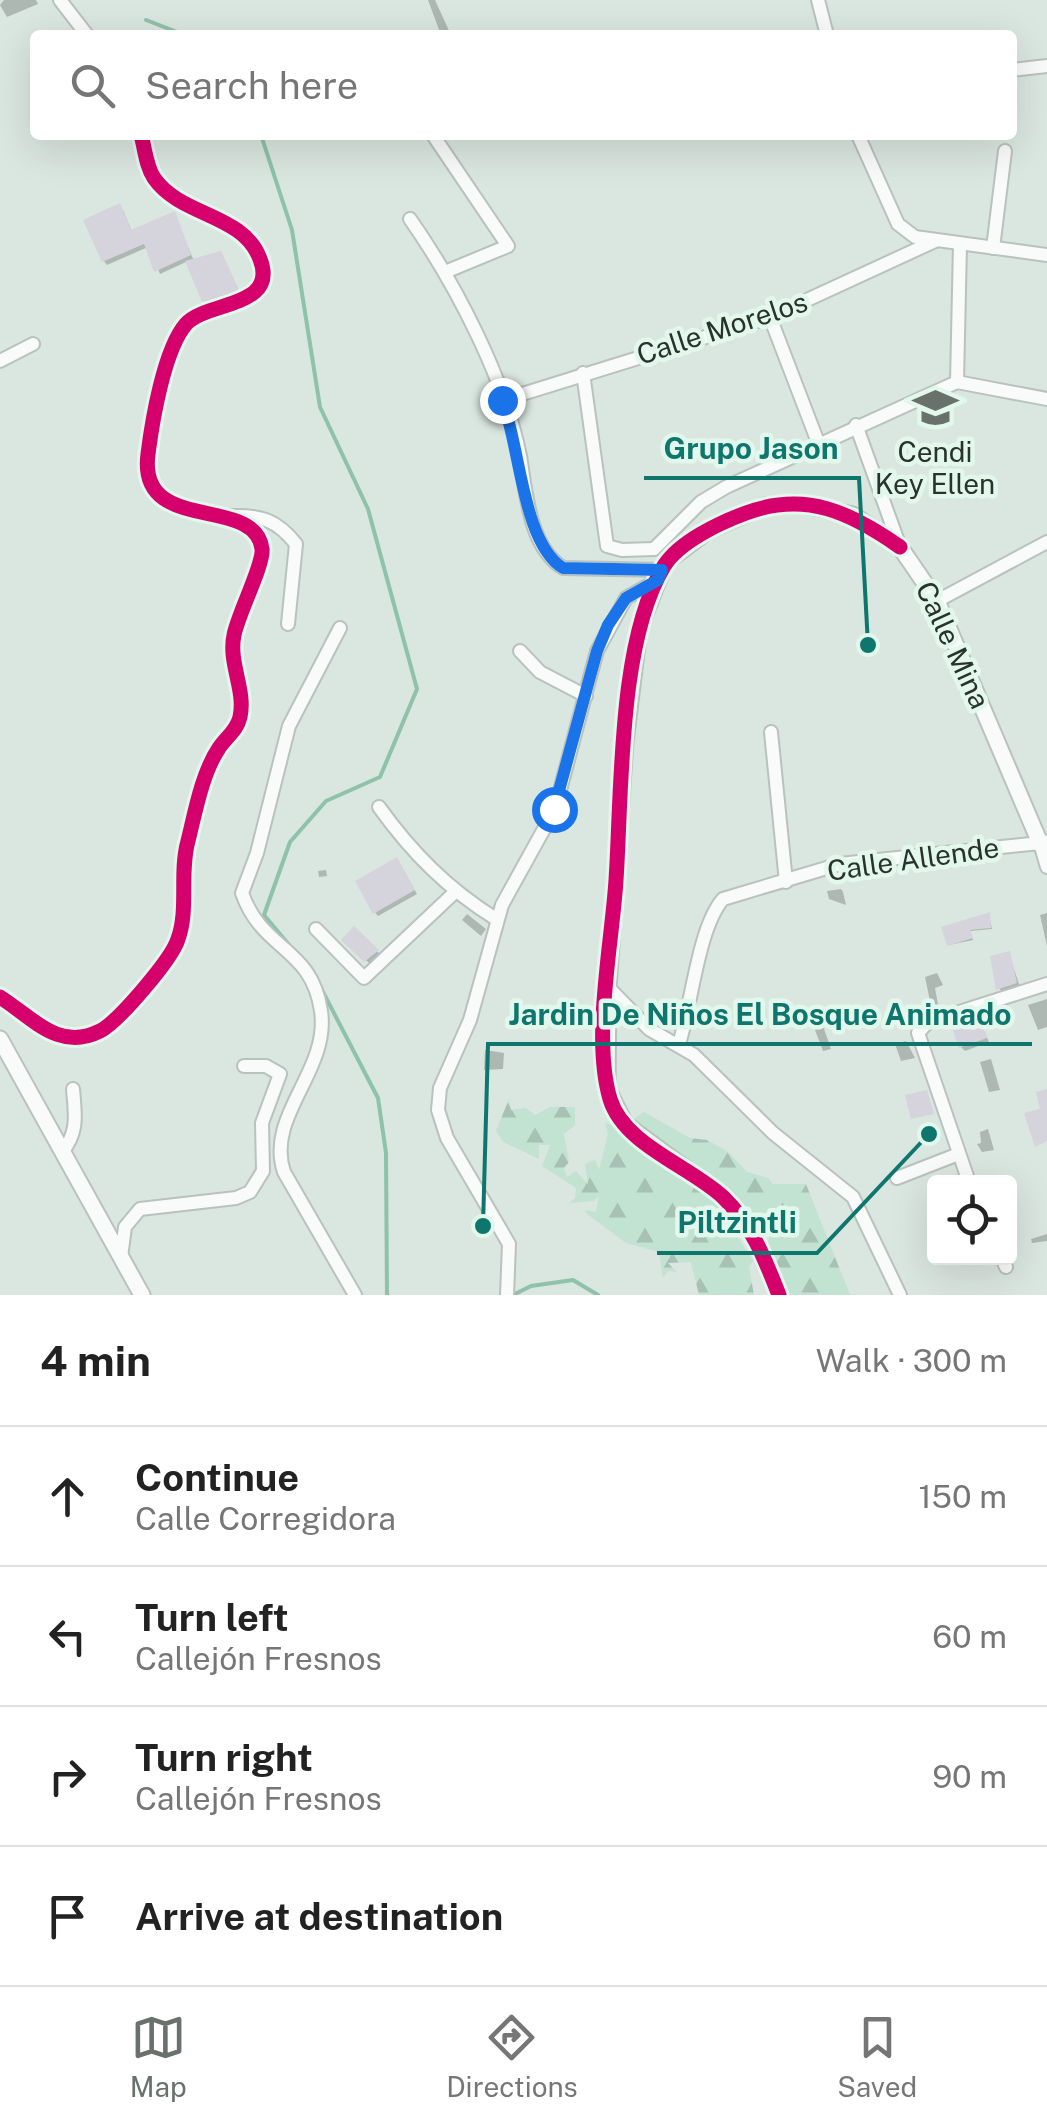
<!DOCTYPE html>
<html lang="en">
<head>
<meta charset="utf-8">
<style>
  body { margin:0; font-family:"Public Sans",sans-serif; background:#f6f6f6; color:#222 }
  .controls { position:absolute; right:30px; bottom:30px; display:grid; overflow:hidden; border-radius:10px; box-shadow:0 10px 40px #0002 }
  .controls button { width:90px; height:90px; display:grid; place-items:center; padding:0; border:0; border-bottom:2px solid #e0e0e0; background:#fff; color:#222; font:50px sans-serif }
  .stop { position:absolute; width:30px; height:30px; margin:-22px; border:8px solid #1a73e8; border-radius:50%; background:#fff }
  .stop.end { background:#1a73e8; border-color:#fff; box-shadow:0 2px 10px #0008 }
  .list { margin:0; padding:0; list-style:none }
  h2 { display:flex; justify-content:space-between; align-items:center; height:130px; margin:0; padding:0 40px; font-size:42px }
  h2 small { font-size:32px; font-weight:400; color:#767676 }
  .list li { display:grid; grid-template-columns:65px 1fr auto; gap:30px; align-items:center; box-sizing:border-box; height:140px; padding:0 40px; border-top:2px solid #e0e0e0 }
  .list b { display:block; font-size:38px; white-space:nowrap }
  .list p { margin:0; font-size:32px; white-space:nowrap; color:#767676 }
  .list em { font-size:32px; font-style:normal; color:#767676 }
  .icon { flex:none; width:55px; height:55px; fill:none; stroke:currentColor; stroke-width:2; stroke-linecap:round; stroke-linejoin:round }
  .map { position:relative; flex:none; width:1047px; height:1295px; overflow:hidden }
  .search { position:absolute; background:#fff; box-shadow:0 10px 40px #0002; left:30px; right:30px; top:30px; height:110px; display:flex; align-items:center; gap:25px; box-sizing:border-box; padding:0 35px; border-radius:10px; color:#767676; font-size:38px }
  .sheet { height:690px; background:#fff }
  nav { display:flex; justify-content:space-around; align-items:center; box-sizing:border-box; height:140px; border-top:2px solid #e0e0e0; background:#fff; font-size:28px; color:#767676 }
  nav a { display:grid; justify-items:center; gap:5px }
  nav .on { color:#68716c }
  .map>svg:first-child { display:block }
  .forest { fill:url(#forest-firs) }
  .shadow { fill:#0003 }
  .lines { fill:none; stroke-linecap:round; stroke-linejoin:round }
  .stream { stroke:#8ec2a9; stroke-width:4 }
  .building { fill:#d5d3db }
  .minor-casing { stroke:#b9c2bd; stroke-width:16 }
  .tertiary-casing { stroke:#b9c2bd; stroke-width:19 }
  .minor { stroke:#f9fbfa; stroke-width:12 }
  .tertiary { stroke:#f9fbfa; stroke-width:15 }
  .cycleway-casing { stroke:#e2f8ec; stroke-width:21 }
  .cycleway { stroke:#d6006c; stroke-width:15 }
  .route { stroke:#1a73e8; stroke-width:12 }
  .labels { text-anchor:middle; stroke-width:9; stroke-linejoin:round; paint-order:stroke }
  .street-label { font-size:28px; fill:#2a322e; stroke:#e2f8ec }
  .poi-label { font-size:28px; fill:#2a322e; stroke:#e2f8ec }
  .leader { fill:none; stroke:#0f766e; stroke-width:4 }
  .callout-dot { fill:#0f766e; stroke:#e2f8ec; stroke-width:4 }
  .callout-label { font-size:30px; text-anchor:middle; font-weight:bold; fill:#0f766e; stroke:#e2f8ec; stroke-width:9; stroke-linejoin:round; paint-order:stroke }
</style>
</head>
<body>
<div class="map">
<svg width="1047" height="1295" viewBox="0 0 1047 1295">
  <defs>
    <pattern id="forest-firs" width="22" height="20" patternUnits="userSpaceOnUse" patternTransform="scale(2.5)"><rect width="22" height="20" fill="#c2e2d2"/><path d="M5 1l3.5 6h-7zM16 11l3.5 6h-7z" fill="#a7c2b5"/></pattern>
  </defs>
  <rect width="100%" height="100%" fill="#dae6e0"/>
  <path class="forest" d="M509 1099 511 1110 526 1108 535 1115 550 1107H575V1125L564 1134 569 1162 564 1168 567 1177 576 1171 588 1184 585 1164 595 1160 599 1170 608 1134 605 1122 630 1133 643 1147 651 1144 638 1134 635 1118 644 1112 690 1138 707 1140 727 1151 747 1172 768 1178 773 1184H806L850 1295H784L761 1267 773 1225 760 1215 746 1218 718 1198 719 1221 732 1228 753 1261 749 1267 754 1295H699L691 1262 668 1263 677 1272 668 1271 663 1278 659 1252 626 1243 587 1214 585 1210 596 1212 599 1195 594 1201 569 1203 575 1198 576 1188 542 1166 550 1145H539V1159L503 1142 496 1131Z"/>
  <g class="shadow">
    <path d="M36 0 38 4 7 17 0 5 4 0Z"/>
    <path d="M428 0H435L451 35H441Z"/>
    <path d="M123 210 132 232 174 214 194 261 221 254 240 294 208 305 188 261 160 274 148 247 107 265 104 261Z"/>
    <path d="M400 864 417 894 378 916 375 912Z"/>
    <path d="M326 870 327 876 319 877 318 871Z"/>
    <path d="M841 889 843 892 846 905 829 899 827 891Z"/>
    <path d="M1047 913V946L1040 915Z"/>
    <path d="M467 914 486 929 481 936 462 920Z"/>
    <path d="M989 915 992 929 970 931 973 940 949 945Z"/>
    <path d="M354 930 381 955 370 964 345 940Z"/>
    <path d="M1009 954 1020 987 1002 992 999 988Z"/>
    <path d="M937 973 943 985 935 988 939 1010 932 1011 925 977Z"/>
    <path d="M1047 999V1027L1038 1030 1028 1005Z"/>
    <path d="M979 1019 989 1042 965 1051 961 1047Z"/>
    <path d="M823 1026 831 1049 823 1051 815 1030Z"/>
    <path d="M906 1041 915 1058 901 1061 895 1044Z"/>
    <path d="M485 1050 504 1053 503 1069 484 1070Z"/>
    <path d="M991 1059 1000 1090 989 1092 980 1062Z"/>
    <path d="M988 1129 994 1150 982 1152 977 1144 981 1143 980 1132Z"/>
    <path d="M1047 1234V1241L1032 1243 1031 1239Z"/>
  </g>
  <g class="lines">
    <g class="stream">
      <path d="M146 20 185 35"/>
      <path d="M261 135 292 230 320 407 368 509 417 689 380 777 326 801 290 842 264 915 290 946"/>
      <path d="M310 967 378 1098 386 1153 387 1295"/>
      <path d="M513 1295 531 1286 573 1280 598 1295"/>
    </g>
  </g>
  <g class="building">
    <path d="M120 203 131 230 175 211 191 255 154 272 144 244 102 262 83 220Z"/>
    <path d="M221 251 239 290 202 302 185 261Z"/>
    <path d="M397 857 415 890 373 914 355 881Z"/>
    <path d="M990 912 991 928 970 930 973 938 947 946 941 927Z"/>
    <path d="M354 926 379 950 364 962 341 940Z"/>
    <path d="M1010 951 1017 983 996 990 990 956Z"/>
    <path d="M979 1016 987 1038 959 1048 951 1025Z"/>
    <path d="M1047 1089V1141L1035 1147 1024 1113 1040 1109 1036 1092Z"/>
    <path d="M927 1090 934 1114 911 1119 905 1095Z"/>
  </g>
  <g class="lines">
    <defs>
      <g id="minor">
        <path d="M60 0 87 35"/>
        <path d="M818 0 827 35"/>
        <path d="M1012 70 1047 66"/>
        <path d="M433 135 508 246 445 272"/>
        <path d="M858 135 898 224 915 237 1047 255"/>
        <path d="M410 219C455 283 505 379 520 456 526 492 529 547 563 568L662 570"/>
        <path d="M993 248 1005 151"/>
        <path d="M770 317 819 445"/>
        <path d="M0 361 33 344"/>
        <path d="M583 373 607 546 622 550 654 549"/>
        <path d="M957 382 960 244"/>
        <path d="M503 400 770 317 935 241"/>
        <path d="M856 425 900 547"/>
        <path d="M231 516C261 515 277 520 296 544L288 624"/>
        <path d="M654 549 701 502 726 487 957 382 1047 399"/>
        <path d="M937 601 1047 542"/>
        <path d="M340 628 289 726 257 853 242 893C262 951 312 947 321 1011 330 1071 265 1116 284 1172L355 1295"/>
        <path d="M520 651 540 672 586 696"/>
        <path d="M771 732 786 882"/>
        <path d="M379 807C412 853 448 889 496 919"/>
        <path d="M316 929 364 978 454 893"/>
        <path d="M608 987 649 1029 694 1055 773 1133 853 1197 900 1295"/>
        <path d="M0 997C32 1017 58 1052 100 1031 118 1022 172 959 178 939 189 909 179 873 188 841 195 813 202 773 219 748 226 737 237 731 240 717 246 690 228 663 234 635 238 614 264 564 262 549 256 494 137 536 148 454 152 422 164 349 186 324 207 301 279 308 260 259 243 213 181 217 154 178 146 166 145 149 141 135"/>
        <path d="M679 1044C692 1003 698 928 723 899L840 864 1040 843 1047 867"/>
        <path d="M62 1152C79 1132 75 1114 73 1089"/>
        <path d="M897 1178 956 1155"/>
        <path d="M969 1182 918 1033 928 1022 1047 984"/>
        <path d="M121 1257 125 1227 140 1209 236 1198 250 1192 263 1171 262 1123 280 1074 266 1066H244"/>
        <path d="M1002 1258 1006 1267"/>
        <path d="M507 1295 509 1244 447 1138 438 1110 440 1088 470 1020 502 905 555 809 597 651 626 598 658 580"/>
      </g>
      <g id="tertiary">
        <path d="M0 1039 142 1295"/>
        <path d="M779 1295 746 1221 721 1195 625 1124 607 1088 608 987 625 742 639 629 665 563 709 530 765 506 796 503 853 515 900 547 937 601 1040 843H1047"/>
      </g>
    </defs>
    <use href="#minor" class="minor-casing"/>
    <use href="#tertiary" class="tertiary-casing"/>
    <use href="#minor" class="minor"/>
    <use href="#tertiary" class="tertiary"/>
    <defs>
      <g id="cycleway">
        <path d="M0 997C32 1017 58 1052 100 1031 118 1022 172 959 178 939 189 909 179 873 188 841 195 813 202 773 219 748 226 737 237 731 240 717 246 690 228 663 234 635 238 614 264 564 262 549 256 494 137 536 148 454 152 422 164 349 186 324 207 301 279 308 260 259 243 213 181 217 154 178 146 166 145 149 141 135"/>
        <path d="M779 1295C765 1259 752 1225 723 1197 690 1166 624 1145 610 1099 592 1038 612 944 616 880 622 791 618 642 664 566 679 542 719 523 746 513 806 491 850 512 900 547"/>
      </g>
    </defs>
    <use href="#cycleway" class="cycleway-casing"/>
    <use href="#cycleway" class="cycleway"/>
  </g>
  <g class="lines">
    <path class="route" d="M502 400C520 444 522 543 563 568L662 570 658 580 626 598 608 625 597 651 554 809"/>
  </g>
  <defs>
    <symbol id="school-bare" viewBox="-9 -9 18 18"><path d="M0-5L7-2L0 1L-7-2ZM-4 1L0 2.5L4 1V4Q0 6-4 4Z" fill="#68716c" stroke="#e2f8ec" stroke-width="2.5" paint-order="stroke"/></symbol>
  </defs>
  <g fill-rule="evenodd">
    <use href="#school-bare" x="904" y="376" width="63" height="63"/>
  </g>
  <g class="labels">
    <g class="street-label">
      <text transform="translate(722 328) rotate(-18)" y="10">Calle Morelos</text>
      <text transform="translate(953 645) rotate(65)" y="10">Calle Mina</text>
      <text transform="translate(913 859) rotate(-8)" y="10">Calle Allende</text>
    </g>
    <g class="poi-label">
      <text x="935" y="462">Cendi<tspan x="935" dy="32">Key Ellen</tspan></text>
    </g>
  </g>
  <path class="leader" d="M868 645L859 478H644M483 1226L488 1044H1032M929 1134L817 1253H657"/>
  <g class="callout-dot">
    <circle cx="868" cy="645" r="10"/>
    <circle cx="483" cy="1226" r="10"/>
    <circle cx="929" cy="1134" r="10"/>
  </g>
  <g class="callout-label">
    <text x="751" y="459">Grupo Jason</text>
    <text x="760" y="1025">Jardin De Niños El Bosque Animado</text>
    <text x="737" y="1233">Piltzintli</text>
  </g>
</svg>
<div class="controls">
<button><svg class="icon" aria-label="locate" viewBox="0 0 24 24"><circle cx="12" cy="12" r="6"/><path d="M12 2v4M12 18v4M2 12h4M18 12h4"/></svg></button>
</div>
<div class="stop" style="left:554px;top:809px"></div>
<div class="stop end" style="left:502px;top:400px"></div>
<div class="search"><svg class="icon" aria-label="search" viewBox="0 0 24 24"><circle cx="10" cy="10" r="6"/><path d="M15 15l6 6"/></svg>Search here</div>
</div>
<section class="sheet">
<h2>4 min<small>Walk · 300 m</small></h2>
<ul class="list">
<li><svg class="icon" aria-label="ahead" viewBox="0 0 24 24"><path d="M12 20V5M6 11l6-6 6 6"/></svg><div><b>Continue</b><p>Calle Corregidora</p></div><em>150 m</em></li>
<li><svg class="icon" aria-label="left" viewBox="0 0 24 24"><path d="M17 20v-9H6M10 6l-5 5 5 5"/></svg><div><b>Turn left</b><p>Callejón Fresnos</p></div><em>60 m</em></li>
<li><svg class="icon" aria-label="right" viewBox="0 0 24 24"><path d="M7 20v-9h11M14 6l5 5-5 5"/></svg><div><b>Turn right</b><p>Callejón Fresnos</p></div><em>90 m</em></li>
<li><svg class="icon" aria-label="arrive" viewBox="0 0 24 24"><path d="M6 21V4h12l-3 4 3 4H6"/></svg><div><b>Arrive at destination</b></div></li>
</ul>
</section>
<nav>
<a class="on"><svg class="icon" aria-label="map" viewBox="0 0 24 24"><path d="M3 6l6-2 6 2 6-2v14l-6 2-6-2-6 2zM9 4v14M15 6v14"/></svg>Map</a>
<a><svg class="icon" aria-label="directions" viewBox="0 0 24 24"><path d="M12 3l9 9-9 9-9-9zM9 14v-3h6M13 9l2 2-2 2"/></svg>Directions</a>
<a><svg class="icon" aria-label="saved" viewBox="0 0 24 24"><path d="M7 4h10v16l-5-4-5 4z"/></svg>Saved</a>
</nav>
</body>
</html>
